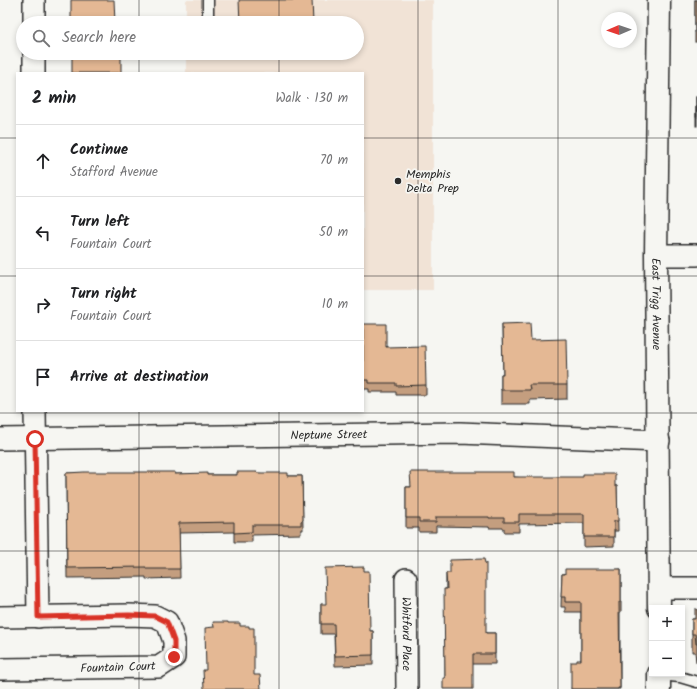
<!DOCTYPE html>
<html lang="en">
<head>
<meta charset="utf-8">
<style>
  body { margin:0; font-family:Kalam,sans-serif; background:#f6f6f6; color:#202124 }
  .controls { position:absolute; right:12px; bottom:12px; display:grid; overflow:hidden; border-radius:0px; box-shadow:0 2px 6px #0003 }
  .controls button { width:36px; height:36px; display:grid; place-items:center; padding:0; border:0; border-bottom:1px solid #e0e0e0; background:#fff; color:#202124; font:20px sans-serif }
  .compass { position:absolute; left:601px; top:12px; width:36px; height:36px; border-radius:50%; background:#fff; box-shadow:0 2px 6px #0003; rotate:268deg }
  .stop { position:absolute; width:12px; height:12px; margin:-9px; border:3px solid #d93025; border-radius:50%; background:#fff }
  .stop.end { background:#d93025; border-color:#fff; box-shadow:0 1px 4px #0008 }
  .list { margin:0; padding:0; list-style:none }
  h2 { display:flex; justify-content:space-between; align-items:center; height:52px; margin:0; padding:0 16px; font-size:17px }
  h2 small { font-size:13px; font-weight:400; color:#757577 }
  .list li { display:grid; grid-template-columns:26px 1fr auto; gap:12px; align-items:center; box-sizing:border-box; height:72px; padding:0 16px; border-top:1px solid #e0e0e0 }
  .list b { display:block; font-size:15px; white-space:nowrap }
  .list p { margin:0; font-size:13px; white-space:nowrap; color:#757577 }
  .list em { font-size:13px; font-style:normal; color:#757577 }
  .icon { flex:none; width:22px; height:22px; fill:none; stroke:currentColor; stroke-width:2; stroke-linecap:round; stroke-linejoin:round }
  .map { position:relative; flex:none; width:697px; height:689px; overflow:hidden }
  .search { position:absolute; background:#fff; box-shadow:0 2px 6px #0003; left:16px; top:16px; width:348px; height:44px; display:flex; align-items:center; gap:10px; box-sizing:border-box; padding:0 14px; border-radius:22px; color:#757577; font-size:15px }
  .panel { position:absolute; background:#fff; box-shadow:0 2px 6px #0003; left:16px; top:72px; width:348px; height:340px; border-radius:0px }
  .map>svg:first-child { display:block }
  .built { fill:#f1e3d6 }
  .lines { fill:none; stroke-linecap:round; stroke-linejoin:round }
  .service-casing { stroke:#2b2b2b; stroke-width:13 }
  .minor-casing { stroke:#2b2b2b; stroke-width:24 }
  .tertiary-casing { stroke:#2b2b2b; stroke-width:25 }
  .service { stroke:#f6f6f2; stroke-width:10 }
  .minor { stroke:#f6f6f2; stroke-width:21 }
  .tertiary { stroke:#f6f6f2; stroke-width:22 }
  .wall { fill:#c49e7f; stroke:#2b2b2b }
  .building { fill:#e4b894; stroke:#2b2b2b }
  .route { stroke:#d93025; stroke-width:5 }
  .grid { fill:none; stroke:#2b2b2b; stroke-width:1; stroke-opacity:0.55 }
  .poi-dot { fill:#2b2b2b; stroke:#f6f6f2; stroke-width:1.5 }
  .labels { text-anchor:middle; stroke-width:3.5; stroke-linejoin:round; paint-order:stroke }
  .poi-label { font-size:12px; fill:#2b2b2b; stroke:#f6f6f2; text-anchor:start }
  .street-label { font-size:12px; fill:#2b2b2b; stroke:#f6f6f2 }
</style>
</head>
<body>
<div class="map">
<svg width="697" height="689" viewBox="0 0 697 689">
  <rect width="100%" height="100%" fill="#f6f6f2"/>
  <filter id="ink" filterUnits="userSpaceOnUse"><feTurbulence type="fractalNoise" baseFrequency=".025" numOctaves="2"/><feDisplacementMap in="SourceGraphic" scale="8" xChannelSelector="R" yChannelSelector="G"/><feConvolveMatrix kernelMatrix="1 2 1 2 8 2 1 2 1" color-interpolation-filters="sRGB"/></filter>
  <g filter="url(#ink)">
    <path class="built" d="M186 0H433V290H363V73H186V53H357V23H186Z"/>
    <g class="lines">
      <defs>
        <g id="service">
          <path d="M208 23V0"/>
          <path d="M659 675 680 677 697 682"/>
        </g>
        <g id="minor">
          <path d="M34 0V23"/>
          <path d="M34 53V73"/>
          <path d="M656 255H697"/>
          <path d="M35 411 38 617"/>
          <path id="s1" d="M0 439 460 433 659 441"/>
          <path id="s2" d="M406 579 407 689"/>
          <path d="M659 588H697"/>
          <path d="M0 617 129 615 155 616 167 622 174 641V657L159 667 0 669"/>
        </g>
        <g id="tertiary">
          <path id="s3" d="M659 0 656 255 659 608"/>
          <path d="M659 674V689"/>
        </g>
      </defs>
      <use href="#service" class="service-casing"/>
      <use href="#minor" class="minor-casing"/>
      <use href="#tertiary" class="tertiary-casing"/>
      <use href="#service" class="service"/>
      <use href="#minor" class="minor"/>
      <use href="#tertiary" class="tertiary"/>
    </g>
    <g class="wall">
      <rect x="695" y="0" width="2" height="42"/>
      <rect x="696" y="97" width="1" height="29"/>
      <path d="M363 324 426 385V395H396V392H369V389H363Z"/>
      <path d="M502 324 531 340 567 385V399L530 400V404H501V374H503Z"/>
      <path d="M66 473 175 474 207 475H237L257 473 288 476H302L303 530H301V534L252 535V542H234V532L179 533 180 578 146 579V577L67 578Z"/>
      <path d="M514 477 617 486 618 531H614V546L584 547V523L519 524V532H504V528H489V527L436 526V532H419V528H406V487H411Z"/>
      <path d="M621 569V612H620V689H571L577 662 581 660V612H565V607H561L562 574Z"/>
      <path d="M446 573 486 633H495V664H473L445 678Z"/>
      <path d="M321 604 370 631H373V665L335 666 334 634H321Z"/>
      <path d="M697 609V662H696L695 652H692V619H695Z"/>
    </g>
    <g class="building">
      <path d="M71 0H114L115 23H71Z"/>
      <path d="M239 0H312L313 23H240Z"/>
      <rect x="695" y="0" width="2" height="32"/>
      <rect x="72" y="53" width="49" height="20"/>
      <rect x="696" y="97" width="1" height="20"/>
      <path d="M530 323 531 340 566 339 567 385H529L530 390H501V374H503L502 324Z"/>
      <path d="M363 324H386V347L425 346 426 385 396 386V383H369V380H363Z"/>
      <path d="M84 472H175V474L207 473V475H237V472H257V473H288V476H302L303 520 301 521V525H252V532L234 533V522L179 523 180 569H146V567L67 568 66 473Z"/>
      <path d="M410 472H514V477H583V474H615V486H617L618 521H614V537H584V514H519V522H504V518H489V517H436V522H419V518H406V487H411Z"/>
      <path d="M484 559 485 563H486V633H495V654H473V689H443V678H445L444 589H447L446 573H450V560Z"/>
      <path d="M364 567V571H369L370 631H373V655L335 656 334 624H321V604H326L325 568Z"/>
      <path d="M565 569H621V602H619L620 688H618V689H571V662H577V660H581V602H565V597H561L562 574H565Z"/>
      <path d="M695 609H697V644H696L695 634H692V619H695Z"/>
      <path d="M213 622H228V623H240V626H249V628H254V675H260L261 689H204L203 670H206L205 628 214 627Z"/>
    </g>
  </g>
  <g class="lines" filter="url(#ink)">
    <path class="route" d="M35 439 38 617 129 615 155 616 167 622 174 641V657"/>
  </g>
  <path class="grid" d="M139 0V23M279 0V23M418 0V689M558 0V689M139 53V73M279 53V73M0 138H17M363 138H697M0 276H17M363 276H697M139 411V689M279 411V689M0 413H697M0 551H697"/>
  <circle class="poi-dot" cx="398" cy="181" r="4"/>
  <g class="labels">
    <g class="poi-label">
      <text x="406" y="178">Memphis<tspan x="406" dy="14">Delta Prep</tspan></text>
    </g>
    <g class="street-label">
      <text dy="4" stroke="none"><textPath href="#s3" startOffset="304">East Trigg Avenue</textPath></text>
      <text dy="4" stroke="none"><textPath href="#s1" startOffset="329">Neptune Street</textPath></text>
      <text dy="4" stroke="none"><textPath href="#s2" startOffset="55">Whitford Place</textPath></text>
      <text transform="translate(118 667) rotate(-2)" y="4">Fountain Court</text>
    </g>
  </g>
</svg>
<div class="controls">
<button>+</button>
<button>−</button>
</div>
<svg class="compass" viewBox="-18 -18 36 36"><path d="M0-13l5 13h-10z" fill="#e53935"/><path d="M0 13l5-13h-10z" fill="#757577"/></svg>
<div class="stop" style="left:35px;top:439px"></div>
<div class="stop end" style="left:174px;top:657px"></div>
<div class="search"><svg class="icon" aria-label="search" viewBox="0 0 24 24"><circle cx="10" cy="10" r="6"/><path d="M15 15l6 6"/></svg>Search here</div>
<section class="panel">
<h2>2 min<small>Walk · 130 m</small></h2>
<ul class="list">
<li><svg class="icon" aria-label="ahead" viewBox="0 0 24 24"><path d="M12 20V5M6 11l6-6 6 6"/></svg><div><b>Continue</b><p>Stafford Avenue</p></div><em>70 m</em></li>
<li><svg class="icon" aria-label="left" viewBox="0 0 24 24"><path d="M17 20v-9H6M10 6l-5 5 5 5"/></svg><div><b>Turn left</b><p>Fountain Court</p></div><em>50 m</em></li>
<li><svg class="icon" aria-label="right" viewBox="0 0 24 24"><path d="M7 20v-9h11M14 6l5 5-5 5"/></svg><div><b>Turn right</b><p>Fountain Court</p></div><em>10 m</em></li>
<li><svg class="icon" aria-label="arrive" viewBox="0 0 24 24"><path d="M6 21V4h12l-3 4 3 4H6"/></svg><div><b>Arrive at destination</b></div></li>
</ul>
</section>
</div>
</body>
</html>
